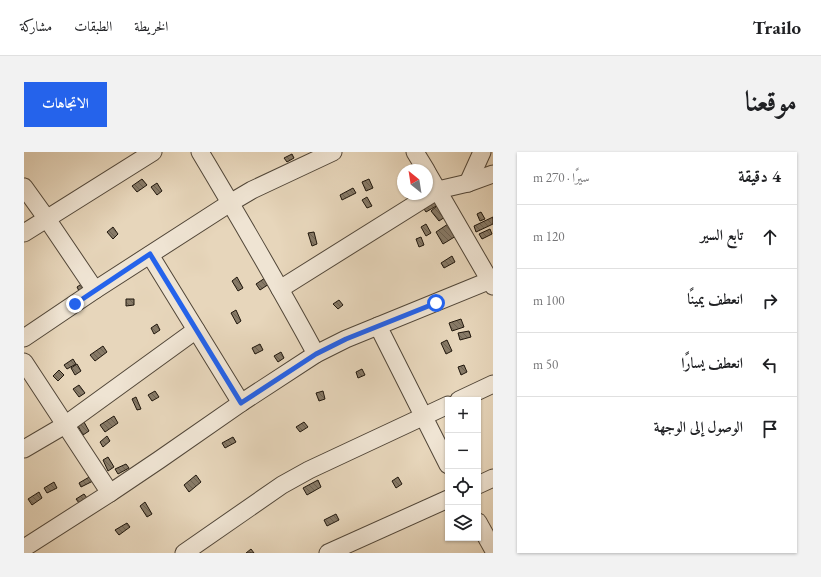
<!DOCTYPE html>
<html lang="ar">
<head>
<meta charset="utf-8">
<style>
  body { margin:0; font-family:"EB Garamond",Amiri,serif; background:#f2f2f2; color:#202124; direction:rtl }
  .controls { position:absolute; right:12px; bottom:12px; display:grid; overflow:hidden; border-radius:0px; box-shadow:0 1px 3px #0004 }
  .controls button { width:36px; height:36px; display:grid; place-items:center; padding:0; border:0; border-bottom:1px solid #e0e0e0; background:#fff; color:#202124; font:20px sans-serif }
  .compass { position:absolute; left:373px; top:12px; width:36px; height:36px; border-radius:50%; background:#fff; box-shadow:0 1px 3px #0004; rotate:330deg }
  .stop { position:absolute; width:12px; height:12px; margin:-9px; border:3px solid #2563eb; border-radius:50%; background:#fff }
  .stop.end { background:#2563eb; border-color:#fff; box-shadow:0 1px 4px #0008 }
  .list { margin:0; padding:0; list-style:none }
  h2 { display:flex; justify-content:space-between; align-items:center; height:52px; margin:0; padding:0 16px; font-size:17px }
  h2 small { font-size:13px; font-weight:400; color:#757577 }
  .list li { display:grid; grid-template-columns:26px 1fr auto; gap:12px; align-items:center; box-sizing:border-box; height:64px; padding:0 16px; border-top:1px solid #e0e0e0 }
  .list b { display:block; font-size:15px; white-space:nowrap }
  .list em { font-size:13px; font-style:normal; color:#757577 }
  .icon { flex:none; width:22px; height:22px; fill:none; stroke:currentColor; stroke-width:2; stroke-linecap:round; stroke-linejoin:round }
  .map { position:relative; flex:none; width:469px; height:401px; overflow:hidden; direction:ltr; border-radius:0px }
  header { display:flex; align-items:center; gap:24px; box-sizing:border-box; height:56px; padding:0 20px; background:#fff; border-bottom:1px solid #e0e0e0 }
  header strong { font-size:19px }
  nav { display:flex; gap:22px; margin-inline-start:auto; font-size:14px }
  .intro { display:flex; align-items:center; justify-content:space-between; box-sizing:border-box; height:96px; padding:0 24px }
  h1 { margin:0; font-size:28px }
  .button { padding:10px 18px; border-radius:0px; background:#2563eb; color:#fff; font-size:14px; font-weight:700 }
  main { display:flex; gap:24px; padding:0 24px }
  aside { flex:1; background:#fff; border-radius:0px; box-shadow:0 1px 3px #0004 }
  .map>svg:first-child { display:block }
  .building { fill:url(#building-back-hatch); stroke:#1f160c }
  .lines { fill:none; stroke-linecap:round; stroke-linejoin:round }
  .minor-casing { stroke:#514638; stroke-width:19 }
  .minor { stroke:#efe4d3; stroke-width:17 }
  .route { stroke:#2563eb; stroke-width:5 }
</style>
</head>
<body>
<header>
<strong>Trailo</strong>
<nav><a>الخريطة</a><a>الطبقات</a><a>مشاركة</a></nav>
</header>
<div class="intro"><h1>موقعنا</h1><a class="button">الاتجاهات</a></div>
<main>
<aside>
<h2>4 دقيقة<small>سيرًا · 270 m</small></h2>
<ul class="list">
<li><svg class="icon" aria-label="ahead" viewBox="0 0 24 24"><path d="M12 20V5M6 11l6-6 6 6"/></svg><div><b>تابع السير</b></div><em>120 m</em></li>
<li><svg class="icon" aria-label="right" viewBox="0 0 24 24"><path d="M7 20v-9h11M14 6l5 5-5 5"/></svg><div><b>انعطف يمينًا</b></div><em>100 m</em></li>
<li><svg class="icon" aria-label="left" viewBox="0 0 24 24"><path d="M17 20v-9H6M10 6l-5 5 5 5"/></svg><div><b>انعطف يسارًا</b></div><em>50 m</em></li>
<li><svg class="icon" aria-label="arrive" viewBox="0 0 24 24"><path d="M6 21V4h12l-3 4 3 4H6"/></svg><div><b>الوصول إلى الوجهة</b></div></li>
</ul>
</aside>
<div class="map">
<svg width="469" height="401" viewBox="0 0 469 401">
  <defs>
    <pattern id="building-back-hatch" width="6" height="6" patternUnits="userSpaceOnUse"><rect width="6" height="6" fill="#877a67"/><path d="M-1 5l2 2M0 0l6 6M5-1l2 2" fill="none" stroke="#6e6353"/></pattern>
  </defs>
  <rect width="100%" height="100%" fill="#e7d6bb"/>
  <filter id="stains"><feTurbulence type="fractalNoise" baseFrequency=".005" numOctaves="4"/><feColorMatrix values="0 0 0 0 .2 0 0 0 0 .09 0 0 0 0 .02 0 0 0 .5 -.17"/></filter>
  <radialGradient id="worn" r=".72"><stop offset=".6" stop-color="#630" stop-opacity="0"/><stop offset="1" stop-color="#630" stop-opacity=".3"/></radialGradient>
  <g class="building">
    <path d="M268 2 270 6 263 10 260 6Z"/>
    <path d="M118 27 123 33 113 40 108 34Z"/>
    <path d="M345 27 349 36 342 39 338 30Z"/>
    <path d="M133 31 138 39 133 43 127 35Z"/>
    <path d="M329 36 332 41 318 48 316 43Z"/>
    <path d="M343 45 348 54 343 56 338 48Z"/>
    <path d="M409 46 414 53 402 60 398 54Z"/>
    <path d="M413 54 421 65 415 69 407 59Z"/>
    <path d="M457 60 461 67 456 69 453 62Z"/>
    <path d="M469 65V72L452 80 450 74Z"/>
    <path d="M402 72 407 81 402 84 397 75Z"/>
    <path d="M424 72 432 84 419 92 412 80Z"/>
    <path d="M89 75 94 82 89 87 83 80Z"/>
    <path d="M466 77 468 82 458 87 455 82Z"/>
    <path d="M290 80 293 92 288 94 284 81Z"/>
    <path d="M397 85 400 93 395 95 392 87Z"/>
    <path d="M428 104 431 110 420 116 417 111Z"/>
    <path d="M213 125 219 136 214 139 208 129Z"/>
    <path d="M241 126 245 132 236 138 232 132Z"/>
    <path d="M62 129 65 134 55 139 53 135Z"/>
    <path d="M102 147H110V153L102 154Z"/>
    <path d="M315 148 319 153 314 157 309 152Z"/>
    <path d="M212 158 217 169 213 172 207 161Z"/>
    <path d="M437 167 440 175 428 179 425 171Z"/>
    <path d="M133 172 136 178 130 182 127 176Z"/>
    <path d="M445 179 447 185 436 188 434 181Z"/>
    <path d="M423 188 428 199 422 202 417 191Z"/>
    <path d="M236 192 239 198 231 202 228 196Z"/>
    <path d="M79 194 83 200 71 209 66 203Z"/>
    <path d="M257 200 260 206 254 210 250 204Z"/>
    <path d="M49 207 52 212 43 217 40 213Z"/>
    <path d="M53 212 57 219 51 223 47 216Z"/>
    <path d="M440 213 443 220 437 223 434 215Z"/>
    <path d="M338 217 341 223 334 226 332 220Z"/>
    <path d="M35 218 40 223 34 229 29 224Z"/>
    <path d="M55 233 61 241 55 245 49 237Z"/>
    <path d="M131 239 135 245 128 249 124 243Z"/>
    <path d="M299 239 301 247 295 249 292 241Z"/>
    <path d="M112 245 117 257 113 258 108 247Z"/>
    <path d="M90 264 94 271 81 280 76 273Z"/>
    <path d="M60 270 65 279 59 283 54 274Z"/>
    <path d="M280 270 284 275 276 280 272 275Z"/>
    <path d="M83 284 86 289 79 295 76 290Z"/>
    <path d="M209 285 212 290 201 296 198 291Z"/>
    <path d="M84 305 90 315 84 319 79 308Z"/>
    <path d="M102 312 105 316 94 322 91 317Z"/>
    <path d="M172 323 177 330 165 340 160 333Z"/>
    <path d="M67 324 69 329 57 335 55 331Z"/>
    <path d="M374 325 378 332 372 336 368 329Z"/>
    <path d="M294 328 297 335 283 343 279 336Z"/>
    <path d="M30 330 33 336 23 341 20 336Z"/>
    <path d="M15 340 18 346 8 353 4 347Z"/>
    <path d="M60 342 63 346 55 351 52 347Z"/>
    <path d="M121 350 128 362 123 365 116 354Z"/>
    <path d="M312 362 315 368 303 374 300 368Z"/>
    <path d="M103 371 106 375 95 383 91 378Z"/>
    <path d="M227 397 230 401H222Z"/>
  </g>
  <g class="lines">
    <defs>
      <g id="minor">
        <path d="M176 0C216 67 255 134 292 202"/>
        <path d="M391 0 402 18"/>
        <path d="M403 20 469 134"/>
        <path d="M444 31 458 0"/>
        <path d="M0 35 23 67 71 138"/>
        <path d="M0 81 129 0"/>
        <path d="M126 103 217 251"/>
        <path d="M256 137 414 38 444 31 469 22"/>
        <path d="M354 174 424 313"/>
        <path d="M0 186 71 138 206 51 228 38 309 0"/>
        <path d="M0 210 86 341"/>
        <path d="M435 248 469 232"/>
        <path d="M0 297 41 273 172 178"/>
        <path d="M454 333 469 326"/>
        <path d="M454 370 469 397"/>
        <path d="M0 396 86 341 135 308 217 251 292 202 322 187 469 127"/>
        <path d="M160 401 258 333 285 318 424 253"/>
        <path d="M304 401 424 347"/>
      </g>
    </defs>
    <use href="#minor" class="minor-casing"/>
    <use href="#minor" class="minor"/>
  </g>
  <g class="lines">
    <path class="route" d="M51 152 126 102 217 251 292 202 322 187 412 151"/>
  </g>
  <rect width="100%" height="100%" filter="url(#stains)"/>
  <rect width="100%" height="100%" fill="url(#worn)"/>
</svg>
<div class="controls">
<button>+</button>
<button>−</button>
<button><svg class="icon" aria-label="locate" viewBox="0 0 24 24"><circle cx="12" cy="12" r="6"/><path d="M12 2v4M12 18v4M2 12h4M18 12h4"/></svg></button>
<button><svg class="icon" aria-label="layers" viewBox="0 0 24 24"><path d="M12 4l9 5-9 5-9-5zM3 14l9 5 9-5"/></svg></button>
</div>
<svg class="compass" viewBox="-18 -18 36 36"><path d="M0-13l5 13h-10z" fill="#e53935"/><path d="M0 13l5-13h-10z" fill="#757577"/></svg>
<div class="stop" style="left:412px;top:151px"></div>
<div class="stop end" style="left:51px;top:152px"></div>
</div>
</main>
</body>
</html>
